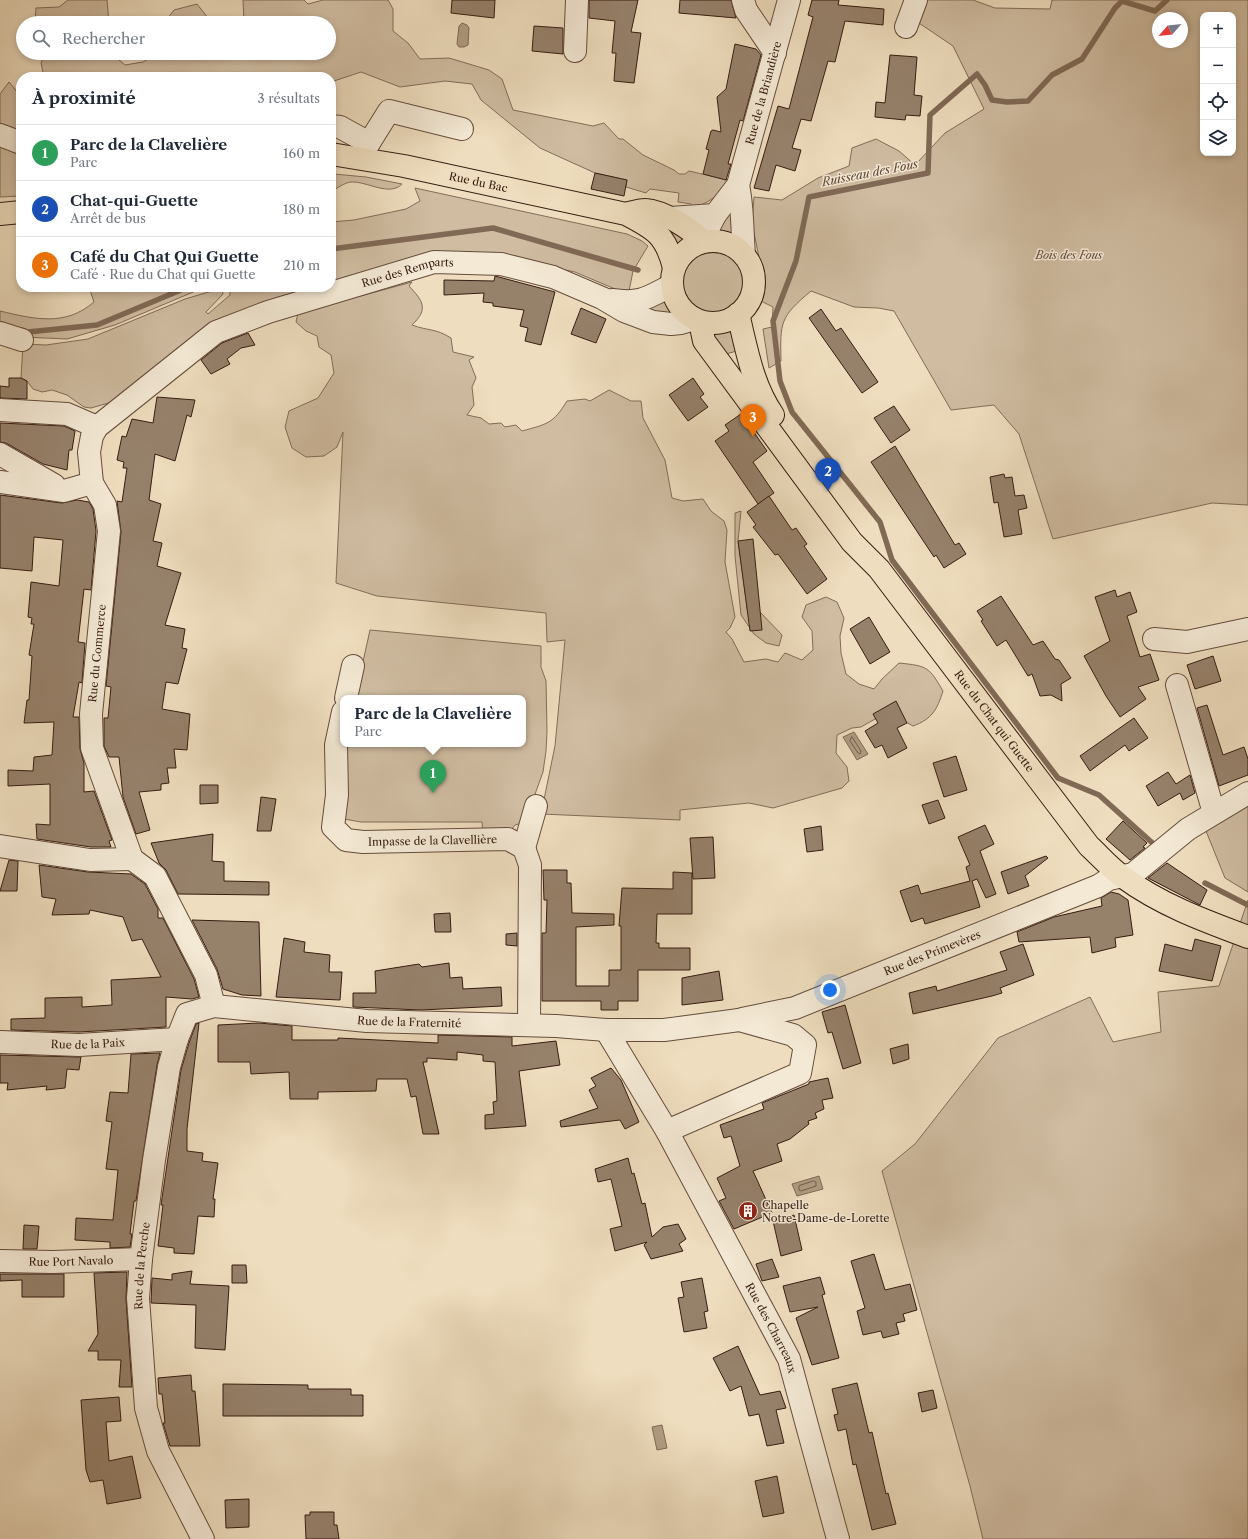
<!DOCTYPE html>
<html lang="fr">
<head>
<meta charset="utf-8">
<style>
  body { margin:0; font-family:"Libre Caslon Text",serif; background:#f6f6f7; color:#1f2937 }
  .controls { position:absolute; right:12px; top:12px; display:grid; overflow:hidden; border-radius:8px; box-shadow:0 2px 6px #0003 }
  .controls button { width:36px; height:36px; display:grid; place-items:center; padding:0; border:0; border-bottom:1px solid #e0e1e3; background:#fff; color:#1f2937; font:20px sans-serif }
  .compass { position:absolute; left:1152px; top:12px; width:36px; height:36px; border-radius:50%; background:#fff; box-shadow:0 2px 6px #0003; rotate:242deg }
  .you { position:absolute; left:830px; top:990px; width:14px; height:14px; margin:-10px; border:3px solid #fff; border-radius:50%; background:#1a73e8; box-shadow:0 0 0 6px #1a73e833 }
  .badge { display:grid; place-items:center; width:26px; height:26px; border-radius:50%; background:#7c3aed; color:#fff; font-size:13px; font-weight:700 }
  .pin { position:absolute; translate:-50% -33px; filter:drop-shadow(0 1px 2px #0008) }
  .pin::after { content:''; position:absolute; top:21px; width:14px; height:12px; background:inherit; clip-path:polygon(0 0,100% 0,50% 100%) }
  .popup { position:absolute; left:340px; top:695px; width:186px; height:52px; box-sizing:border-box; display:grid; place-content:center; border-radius:8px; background:#fff; filter:drop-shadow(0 1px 3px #0005); font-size:13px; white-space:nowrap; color:#747a83 }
  .popup b { font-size:15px; color:#1f2937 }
  .popup::after { content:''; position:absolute; left:50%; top:100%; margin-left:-8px; border:8px solid transparent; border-top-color:#fff }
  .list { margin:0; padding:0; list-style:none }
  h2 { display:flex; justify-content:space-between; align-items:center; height:52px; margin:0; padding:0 16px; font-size:17px }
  h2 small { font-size:13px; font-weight:400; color:#747a83 }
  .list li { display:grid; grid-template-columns:26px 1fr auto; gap:12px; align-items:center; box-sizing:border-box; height:56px; padding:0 16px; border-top:1px solid #e0e1e3 }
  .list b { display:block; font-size:15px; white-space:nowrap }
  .list p { margin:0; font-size:13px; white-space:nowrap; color:#747a83 }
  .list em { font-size:13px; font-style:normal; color:#747a83 }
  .icon { flex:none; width:22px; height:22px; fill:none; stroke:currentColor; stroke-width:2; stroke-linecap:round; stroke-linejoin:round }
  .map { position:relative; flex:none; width:1248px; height:1539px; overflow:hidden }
  .search { position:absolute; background:#fff; box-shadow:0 2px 6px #0003; left:16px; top:16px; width:320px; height:44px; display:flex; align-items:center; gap:10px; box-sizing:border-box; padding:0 14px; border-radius:22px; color:#747a83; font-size:15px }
  .panel { position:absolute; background:#fff; box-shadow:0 2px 6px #0003; left:16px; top:72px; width:320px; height:220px; border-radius:16px }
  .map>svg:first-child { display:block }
  .green { fill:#cfbca1; stroke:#836c59; fill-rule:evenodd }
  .water { fill:#b09c83; stroke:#806955 }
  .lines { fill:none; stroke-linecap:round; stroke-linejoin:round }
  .shore { stroke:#745c4a; stroke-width:1 }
  .stream { stroke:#806955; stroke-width:5.5 }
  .building { fill:#96816b; stroke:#371d11 }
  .minor-casing { stroke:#654d3c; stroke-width:24 }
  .major-casing { stroke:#371d11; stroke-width:24 }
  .minor { stroke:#f4e9d5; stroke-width:22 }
  .major { stroke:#eeddbe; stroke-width:22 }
  .labels { text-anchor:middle; stroke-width:3; stroke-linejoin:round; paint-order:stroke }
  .street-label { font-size:11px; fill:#371d11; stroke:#f4e9d5 }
  .park-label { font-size:11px; font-style:italic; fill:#654d3c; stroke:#f4e9d5 }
  .poi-label { font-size:11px; fill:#371d11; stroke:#f4e9d5; text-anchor:start }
  .water-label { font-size:12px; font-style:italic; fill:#614939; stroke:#f4e9d5 }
</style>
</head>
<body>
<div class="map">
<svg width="1248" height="1539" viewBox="0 0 1248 1539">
  <rect width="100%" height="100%" fill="#eeddbe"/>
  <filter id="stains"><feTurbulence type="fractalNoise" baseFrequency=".005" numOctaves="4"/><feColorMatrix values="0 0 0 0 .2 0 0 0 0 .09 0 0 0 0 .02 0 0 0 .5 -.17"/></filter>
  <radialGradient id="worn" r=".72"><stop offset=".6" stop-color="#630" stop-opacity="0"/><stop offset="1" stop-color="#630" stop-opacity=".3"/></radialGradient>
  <g class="green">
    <path d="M68 0H107L109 23H35L36 8 59 7Z"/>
    <path d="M243 0H304L308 4 323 0H388L393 9V31L408 43 420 59 449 58 489 70 502 79 513 110 593 126 604 123 619 139H623L643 155 674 170 679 174H685L689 171 728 180C719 196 708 204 691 208V204L678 202 679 193 650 189 646 193 626 187 627 180 595 173 540 148 481 100 472 84 445 81 400 87 361 72 331 82V77H44L41 63 45 53H112L113 55 125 65 143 62 150 58 161 55V53H329V23H244Z"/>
    <path d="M922 0H973L995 8 1050 9 1052 0H1248V505L1212 503 1053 539 1019 434 994 405 951 410 894 311 878 308 854 307 811 291C780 317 780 322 781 361L769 368 763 329 772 327 773 307 761 301 764 282 752 223 754 197 782 200 818 178 849 166 852 148 876 139 899 151 915 165 945 133 984 109 953 46 913 19ZM1203 15H1233V153H1203ZM1158 18H1182V42H1158Z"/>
    <path d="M197 4 212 23H164L174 10Z"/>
    <path d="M9 82 19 94H21V138L0 131V94Z"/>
    <path d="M0 147 21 154V196L0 197Z"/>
    <path d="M334 174 366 177 402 184C389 197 367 181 351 182 344 183 337 188 331 192V175Z"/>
    <path d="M415 188 627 234 642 241 648 246 633 271 629 291 615 289 575 272 497 256 331 287V222L354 220 406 209 420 201Z"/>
    <path d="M731 208 732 238 718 232Z"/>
    <path d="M662 224 687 237 680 245H677Z"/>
    <circle cx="713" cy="282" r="32"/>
    <path d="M412 282 409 286C423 301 429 309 412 325 428 331 435 328 451 338L453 352 474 357 469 360 476 378 472 387 474 405 467 415 481 418 489 424 501 423 505 427 516 425 522 431C547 424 553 424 567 401L585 399 590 401 609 390 631 401H641L643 418 665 460 672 498 683 501 703 499 711 511 724 521 727 530 725 562 735 617 730 628 726 632 732 639 744 662 766 659 778 662 785 653 802 660 813 650 812 631 802 617 806 605 826 597 837 602 844 618 840 636 841 653 846 674 859 684 874 689 882 679 899 663C928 666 929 667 943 691 937 710 932 719 913 726L891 714 882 715 861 727 852 728 837 735 836 753 847 767 849 781 842 788 773 808 749 803 680 810V820L541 814 555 746 565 640 547 642 546 613 377 596 336 583 343 432 337 447 324 456 306 457 292 448 285 427 289 411 318 398 334 373 331 355 319 347 317 336 306 331 296 322 298 313Z"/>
    <path d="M89 287H205L115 325 67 339 23 337 0 330V311C34 319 65 327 94 302Z"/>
    <path d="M230 287H330L299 296 112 402 91 408 84 407 67 395 52 390 42 392 33 389 27 381 21 378 23 344 46 345 88 339 185 299 222 288 223 294 206 312 208 314 230 295Z"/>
    <path d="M667 298 676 314 642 310Z"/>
    <path d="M731 329 737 351 722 355 712 335Z"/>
    <path d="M741 511 738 541 748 614 760 612 782 635 779 646 766 643 754 634 741 615 735 556V513Z"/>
    <path d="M370 630 541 646V667L546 681 547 732 546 751 543 772 525 822 515 825 510 831 483 835 482 822H361L344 819V744H523V698H355Z"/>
    <path d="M1248 805V892L1225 878 1206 831Z"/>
    <path d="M1248 900V1539H983L970 1486 882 1171 915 1144 998 1038 1090 997 1113 1042 1161 1032 1158 992 1219 986Z"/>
  </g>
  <g class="water">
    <path d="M462 23 467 25 469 28 468 45 464 47H459L457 44 459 26Z"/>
    <path d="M854 732 868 754 857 760 843 737Z"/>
    <path d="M819 1176 823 1189 797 1196 792 1184Z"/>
    <path d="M662 1425 667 1448 657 1450 652 1427Z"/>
  </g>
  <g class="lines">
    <g class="shore">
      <path d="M852 737 861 751 860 754 858 753 850 741Z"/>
      <path d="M814 1181 816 1182V1186L801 1191 799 1190V1186Z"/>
    </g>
    <g class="stream">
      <path d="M331 249 493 228 638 270"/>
      <path d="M22 330 28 332 97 325 188 287"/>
      <path d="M1158 848 1099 795 1058 778 892 560 880 522 792 412 780 381 773 321 796 261 809 197 928 173 930 115 977 74 985 85 992 100 1007 102 1028 101 1052 75 1082 59 1115 8 1122 1 1155 11 1167 0"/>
      <path d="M1205 883 1248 905"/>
    </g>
  </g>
  <g class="building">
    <path d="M452 0H495L494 18 451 13Z"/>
    <path d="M589 0H638L631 32 641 33 634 83 614 81 616 53H612L615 21 589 18Z"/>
    <path d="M680 0H731L736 18 679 13Z"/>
    <path d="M812 0H839L838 5 884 9 883 25 845 21 835 62 828 61 811 121 801 119 792 148 801 150 795 171 776 165 769 191 754 188 778 106 789 109 813 17 808 15Z"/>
    <path d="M534 26 563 28V54L532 51Z"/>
    <path d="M735 44 756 49 761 55 743 121 740 120 728 164H731L726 180 703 174 709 150 706 149 711 131 713 130 721 132 717 97 726 89Z"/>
    <path d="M890 55 917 57 914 95 922 96 920 116 906 115 905 120 875 117 876 102 885 103Z"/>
    <path d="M595 173 627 180 624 196 591 189Z"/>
    <path d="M495 276 555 292 541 345 525 341 528 328 520 326 524 310 493 306V303L483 302 484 293 444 295V280L494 281Z"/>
    <path d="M581 308 606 319 596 343 571 334Z"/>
    <path d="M821 309 836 331 841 328 878 382 862 393 809 318Z"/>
    <path d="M248 333 255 345 241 348 227 359 230 364 211 374 201 360 222 343Z"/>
    <path d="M9 378H21L27 381V399L0 398V386L9 387Z"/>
    <path d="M693 378 704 394 700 397 708 407 688 421 669 395Z"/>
    <path d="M157 397 195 400 191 417 187 415 175 461 155 454 149 500 161 504 153 541 162 543 157 566 181 573 165 625 185 629 182 648 187 649 178 684 166 682 162 709 190 714 187 750 174 749 176 768H167L169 783 161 784V790L139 792 150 830 136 834 123 797 119 757H109L104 746V718H108L111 687 106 686 121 532 117 501 122 502 127 468H123L124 462 117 460 122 436 126 437 132 419 153 423Z"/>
    <path d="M894 406 910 430 891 443 874 418Z"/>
    <path d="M741 414 767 451 753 462 774 493 758 504 715 441 729 431 725 425Z"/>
    <path d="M0 423 64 426 75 431 72 450H69L67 470 43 464 6 443 0 442Z"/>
    <path d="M895 446 955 545 959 543 966 554 944 568 936 555 934 557 871 462Z"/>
    <path d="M1004 474 1005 478 1012 477 1015 496 1024 495 1027 508 1018 510 1022 534 1004 537 998 502 994 503 990 477Z"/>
    <path d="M0 495 62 503 77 500 89 502 93 509 96 531 91 590 84 589 78 642 85 643 82 683 79 682 73 717H79L80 749 84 763V792L94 791 112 840 109 841 111 847H91L37 839 36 824 50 825V784L8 786V770L33 771 34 757 52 755 54 722 24 723 27 700H29L32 656 29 655 34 624H31L32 618 28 617 31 582 59 586 63 540 34 537 32 571 0 568Z"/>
    <path d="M769 496 792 530 796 528 807 544 804 546 827 579 807 594 778 554 775 555 753 527 756 525 747 512Z"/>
    <path d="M753 539 762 630 750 631 738 541Z"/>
    <path d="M1115 590 1117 597 1130 592 1137 612 1127 616 1140 657 1150 654 1159 680 1138 687 1146 699 1120 717 1106 696 1084 656 1110 641 1095 597Z"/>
    <path d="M1001 596 1033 645 1043 641 1055 659 1059 660 1071 678 1061 684 1062 701 1051 695 1040 696 1032 674 1028 676 1006 640 997 646 981 621 983 620 977 611Z"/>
    <path d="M869 617 890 652 870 664 850 629Z"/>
    <path d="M1213 656 1221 681 1195 689 1187 665Z"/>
    <path d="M896 701 907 723 897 728 907 748 888 758 882 745 875 748 865 731 878 723 873 714Z"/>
    <path d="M1207 705 1223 755 1244 747 1248 759V775L1219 786 1197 708Z"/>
    <path d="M1134 718 1148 738 1129 751 1125 745 1090 771 1080 756Z"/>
    <path d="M956 756 967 790 944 797 933 763Z"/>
    <path d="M1168 772 1176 784 1190 775 1195 793 1183 800 1180 793 1158 806 1146 786Z"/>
    <path d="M200 785H218V803L200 804Z"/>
    <path d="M261 797 276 799 271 831H257Z"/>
    <path d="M938 800 945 818 929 824 922 805Z"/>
    <path d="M1123 821 1147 843 1143 847 1145 848 1130 860 1106 839Z"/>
    <path d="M985 825 994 844 980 851 996 894 986 898 977 879 972 881 980 907 925 924 923 918 911 922 900 891 918 885 921 894 970 881 966 867 970 865 958 837Z"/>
    <path d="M821 826 823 850 807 852 804 829Z"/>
    <path d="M213 834 212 861 224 862V881L269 882V895L178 894 166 870 159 863 151 843Z"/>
    <path d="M713 837 715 878 693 879 690 838Z"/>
    <path d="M1046 856 1048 858 1025 876 1029 886 1008 894 1001 872Z"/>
    <path d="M9 860 18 861 17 891H0Z"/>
    <path d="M1167 863 1207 890 1200 905 1148 878Z"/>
    <path d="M39 865 88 872 131 874 145 884 158 909V918H163L194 979 199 997 192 999 166 997V1027L79 1032 11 1030V1019L45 1018V998L82 997V1007L112 1005 111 980 161 977 142 939 132 941 123 917 90 910 89 914 52 915 56 899 42 897Z"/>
    <path d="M543 870H567V883H571L572 913 614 914V925L576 927V986H609V970H621V926H619L622 888 673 889V872L692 873V914H657L656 943H659V948H690V970H638V1001H618V1010H601V1001H542V933H546L547 900H544Z"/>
    <path d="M1111 892 1119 894 1128 900 1133 935 1115 938 1116 947 1092 953 1090 937 1019 942 1017 932 1054 917 1102 906 1101 898Z"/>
    <path d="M450 913 451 932H435L434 914Z"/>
    <path d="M192 920 259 922 261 996 242 995 223 989 217 969Z"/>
    <path d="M517 933V946L506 945V934Z"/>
    <path d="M284 938 305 942 304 952 330 955 329 972H342L340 1000 276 997Z"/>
    <path d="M1195 939 1221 946 1212 981 1159 971 1165 944 1192 951Z"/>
    <path d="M1023 944 1034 975 1000 988 1002 993 992 996 913 1014 909 993 936 986 937 991 1007 970 1000 952Z"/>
    <path d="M449 963 450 978 462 977 463 989 501 987 502 1006 421 1010 353 1007V993H376L375 971 419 964 422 967Z"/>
    <path d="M719 971 723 1000 682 1005V978Z"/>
    <path d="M845 1005 861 1063 843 1069 832 1032 828 1033 822 1012Z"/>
    <path d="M199 1023 187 1129V1151L203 1153 202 1161 218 1163 213 1199H215L214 1217 198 1216 194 1254 174 1253V1248L158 1246 163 1205H161L181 1070 189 1043 196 1024Z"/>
    <path d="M259 1023 292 1026V1040H338V1038L438 1043V1035L512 1037V1046L556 1041 560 1065 519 1071 526 1126 485 1129V1115L494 1114 493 1102 497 1101 495 1062 483 1061V1055L457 1052V1060L427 1058V1062H423L439 1134H423L416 1096 411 1097 407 1079H377L376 1091 318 1092V1099H290L289 1072 251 1074 250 1062H218V1025Z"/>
    <path d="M908 1044 909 1059 893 1064 890 1049Z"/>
    <path d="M160 1053 157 1065 136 1201H134L130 1234H132L130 1247 110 1248V1242L75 1240 76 1218 113 1220 118 1170 106 1169 112 1122 106 1121 110 1092 128 1093 131 1054Z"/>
    <path d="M0 1055 79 1057H81L79 1070 67 1069 65 1088 46 1090 47 1086 7 1090 8 1083H0Z"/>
    <path d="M611 1068 621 1080 639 1122 625 1129 620 1120 561 1127 560 1121 598 1108 589 1090 596 1086 591 1078Z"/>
    <path d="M828 1078 833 1098 822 1100 824 1109 815 1113 817 1118 808 1121 809 1124 790 1139 777 1144 782 1161 753 1171 772 1213 734 1229 719 1201 726 1198 717 1178 740 1166 731 1136 724 1138 720 1125 764 1109 762 1103 809 1084V1082Z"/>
    <path d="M628 1158 632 1174 634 1173 642 1204 645 1203 652 1237 663 1227 678 1224 686 1239 679 1244 683 1251 651 1259 644 1245 647 1242 615 1251 610 1229 622 1226 611 1179 598 1182 595 1169Z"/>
    <path d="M794 1215 802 1250 781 1256 773 1221Z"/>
    <path d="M24 1225 39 1226 37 1249H23Z"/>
    <path d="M874 1254 885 1290 910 1284 917 1310 903 1314 905 1321 896 1323 899 1334 883 1338 881 1331 863 1335 857 1311 865 1308 851 1261Z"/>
    <path d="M772 1259 779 1277 762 1281 756 1264Z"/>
    <path d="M232 1265H246L247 1283H232Z"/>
    <path d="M192 1271 190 1284 229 1286 225 1350 195 1348 196 1305 151 1303 152 1278 172 1280V1274Z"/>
    <path d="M127 1272 126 1299 132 1387H119L121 1360H98V1351H88L98 1334 94 1273Z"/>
    <path d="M0 1274H64V1297H22V1280L0 1281Z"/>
    <path d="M820 1277 825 1294 822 1295 839 1358 812 1365 796 1318 818 1307 790 1312 783 1286Z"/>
    <path d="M702 1278 708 1311 704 1312 707 1328 684 1332 678 1298 684 1297 681 1282Z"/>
    <path d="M738 1346 760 1395 780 1391 786 1408 776 1410 784 1443 767 1446 759 1414 749 1416 741 1386 730 1391 713 1358Z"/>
    <path d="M191 1375 192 1391H195L200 1446H170L163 1423H165L162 1394H159L158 1378Z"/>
    <path d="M857 1383 869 1433 872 1432 886 1494 888 1493 896 1524 872 1530 856 1464 853 1465 846 1429 838 1431 834 1415 838 1414 832 1389Z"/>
    <path d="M223 1384 308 1385V1389H351V1395H363V1416H223Z"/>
    <path d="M933 1390 937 1408 922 1412 918 1393Z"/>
    <path d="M119 1397 121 1421 106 1422 109 1461 132 1456 141 1498 107 1504 103 1480 90 1482 86 1470 81 1400Z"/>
    <path d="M777 1476 784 1513 763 1517 755 1481Z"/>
    <path d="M249 1499V1527L226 1528 225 1500Z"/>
    <path d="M310 1512H334V1525H337L339 1539H306L305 1515H310Z"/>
  </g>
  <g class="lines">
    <defs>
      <g id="minor">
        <path d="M743 0 746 10 775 53"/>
        <path d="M906 27 916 0"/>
        <path d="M575 51 577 0"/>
        <path d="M331 126 340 127 369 143"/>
        <path d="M0 135 21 143"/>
        <path d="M369 143 389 111 462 129"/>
        <path d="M738 185C743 208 742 231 744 255"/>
        <path d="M670 218 715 215"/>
        <path id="s1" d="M706 240 709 227 715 215 738 185 789 0"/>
        <path d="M612 300C641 304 647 298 672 285"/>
        <path d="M0 333 22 340"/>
        <path d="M0 410 67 414 97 427"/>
        <path d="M0 454 54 485"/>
        <path d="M0 482 64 491 92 483"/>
        <path d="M1154 639 1187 642 1248 629"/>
        <path d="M1177 685 1214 813"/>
        <path d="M346 698 353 666"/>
        <path id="s2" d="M343 712 336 745 337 795 333 827 346 840 363 842 508 839 524 848 530 865 529 1025"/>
        <path d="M0 846 90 860 132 859"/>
        <path d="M524 848 536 806"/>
        <path id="s3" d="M214 1006 206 975 155 876 132 859 92 748 91 714 109 531 105 505 92 483 89 452 92 436 97 427 216 332 268 312 434 262 501 264 553 277 602 298 624 311 653 322 671 324 681 323 695 319"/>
        <path id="s4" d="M742 1019 795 1008 1098 886 1109 879 1133 874 1188 829 1248 793"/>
        <path id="s5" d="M606 1030 667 1131 789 1359 838 1539"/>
        <path id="s6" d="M0 1042 79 1045 177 1039"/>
        <path id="s7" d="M0 1261 53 1262 141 1259"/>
        <path id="s8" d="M203 1539 158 1451 146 1408 138 1298 141 1259 154 1160 169 1067 177 1039 187 1014 214 1006 367 1021 556 1026 606 1030H664L739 1020 793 1035 805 1045 800 1073 667 1131"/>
      </g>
      <g id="major">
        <path id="s9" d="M331 154 404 166 626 214C655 229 666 235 674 268"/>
        <path d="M629 213C634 212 640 210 645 210 663 211 690 228 702 241"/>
        <path d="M0 214 21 212"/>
        <circle cx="713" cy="282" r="41"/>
        <path d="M738 314C747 350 752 384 773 415"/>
        <path id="s10" d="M700 322 704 341 852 542 879 569 1089 846C1100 856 1111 869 1123 877 1161 905 1205 921 1248 937"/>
      </g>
    </defs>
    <use href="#minor" class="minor-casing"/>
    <use href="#major" class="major-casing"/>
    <use href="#minor" class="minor"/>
    <use href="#major" class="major"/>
  </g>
  <defs>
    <symbol id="building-disc" viewBox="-11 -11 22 22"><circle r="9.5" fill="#8f2418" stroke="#f4e9d5"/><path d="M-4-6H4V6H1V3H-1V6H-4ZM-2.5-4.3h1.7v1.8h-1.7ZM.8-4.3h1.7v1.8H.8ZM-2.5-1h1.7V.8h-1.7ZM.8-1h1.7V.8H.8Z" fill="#fff"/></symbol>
  </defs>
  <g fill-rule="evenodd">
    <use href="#building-disc" x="737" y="1200" width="22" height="22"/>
  </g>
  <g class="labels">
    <g class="street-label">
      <text dy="4" stroke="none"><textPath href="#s1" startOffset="160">Rue de la Briandière</textPath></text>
      <text dy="4" stroke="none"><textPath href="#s9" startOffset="150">Rue du Bac</textPath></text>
      <text dy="4" stroke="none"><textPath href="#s3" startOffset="971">Rue des Remparts</textPath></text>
      <text dy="4" stroke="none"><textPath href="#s3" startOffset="385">Rue du Commerce</textPath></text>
      <text dy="4" stroke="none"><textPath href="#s10" startOffset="498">Rue du Chat qui Guette</textPath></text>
      <text dy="4" stroke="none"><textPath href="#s2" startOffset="221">Impasse de la Clavellière</textPath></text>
      <text dy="4" stroke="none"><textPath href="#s4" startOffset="202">Rue des Primevères</textPath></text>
      <text dy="4" stroke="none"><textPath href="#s8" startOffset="767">Rue de la Fraternité</textPath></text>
      <text dy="4" stroke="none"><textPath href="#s6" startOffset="88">Rue de la Paix</textPath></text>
      <text dy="4" stroke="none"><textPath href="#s7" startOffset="71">Rue Port Navalo</textPath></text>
      <text dy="4" stroke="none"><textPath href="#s8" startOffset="286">Rue de la Perche</textPath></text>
      <text dy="4" stroke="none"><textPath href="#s5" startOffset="341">Rue des Charreaux</textPath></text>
    </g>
    <g class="park-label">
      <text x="1069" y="259">Bois des Fous</text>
    </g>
    <g class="poi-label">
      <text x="762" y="1209">Chapelle<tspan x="762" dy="13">Notre-Dame-de-Lorette</tspan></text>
    </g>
    <g class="water-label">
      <text transform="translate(870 173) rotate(-11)" y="4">Ruisseau des Fous</text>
    </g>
  </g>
  <rect width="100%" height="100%" filter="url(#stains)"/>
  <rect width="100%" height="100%" fill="url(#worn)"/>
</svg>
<div class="controls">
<button>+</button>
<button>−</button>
<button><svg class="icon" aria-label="locate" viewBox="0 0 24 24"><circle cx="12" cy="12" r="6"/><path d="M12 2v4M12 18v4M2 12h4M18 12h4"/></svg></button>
<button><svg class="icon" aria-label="layers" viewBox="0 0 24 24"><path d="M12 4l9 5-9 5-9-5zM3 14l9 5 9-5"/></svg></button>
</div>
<svg class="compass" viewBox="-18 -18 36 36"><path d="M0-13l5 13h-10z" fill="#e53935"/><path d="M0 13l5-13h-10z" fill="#747a83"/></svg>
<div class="you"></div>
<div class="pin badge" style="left:433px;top:793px;background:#2e9e5b">1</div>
<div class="popup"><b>Parc de la Clavelière</b>Parc</div>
<div class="pin badge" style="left:828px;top:491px;background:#1a4fb4">2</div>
<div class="pin badge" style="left:753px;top:437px;background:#e8710a">3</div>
<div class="search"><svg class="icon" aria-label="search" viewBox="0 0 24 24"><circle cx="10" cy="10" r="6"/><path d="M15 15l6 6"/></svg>Rechercher</div>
<section class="panel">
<h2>À proximité<small>3 résultats</small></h2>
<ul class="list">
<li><span class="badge" style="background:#2e9e5b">1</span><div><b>Parc de la Clavelière</b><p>Parc</p></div><em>160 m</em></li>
<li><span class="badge" style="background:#1a4fb4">2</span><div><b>Chat-qui-Guette</b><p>Arrêt de bus</p></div><em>180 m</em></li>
<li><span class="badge" style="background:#e8710a">3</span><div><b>Café du Chat Qui Guette</b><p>Café · Rue du Chat qui Guette</p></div><em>210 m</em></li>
</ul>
</section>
</div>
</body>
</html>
